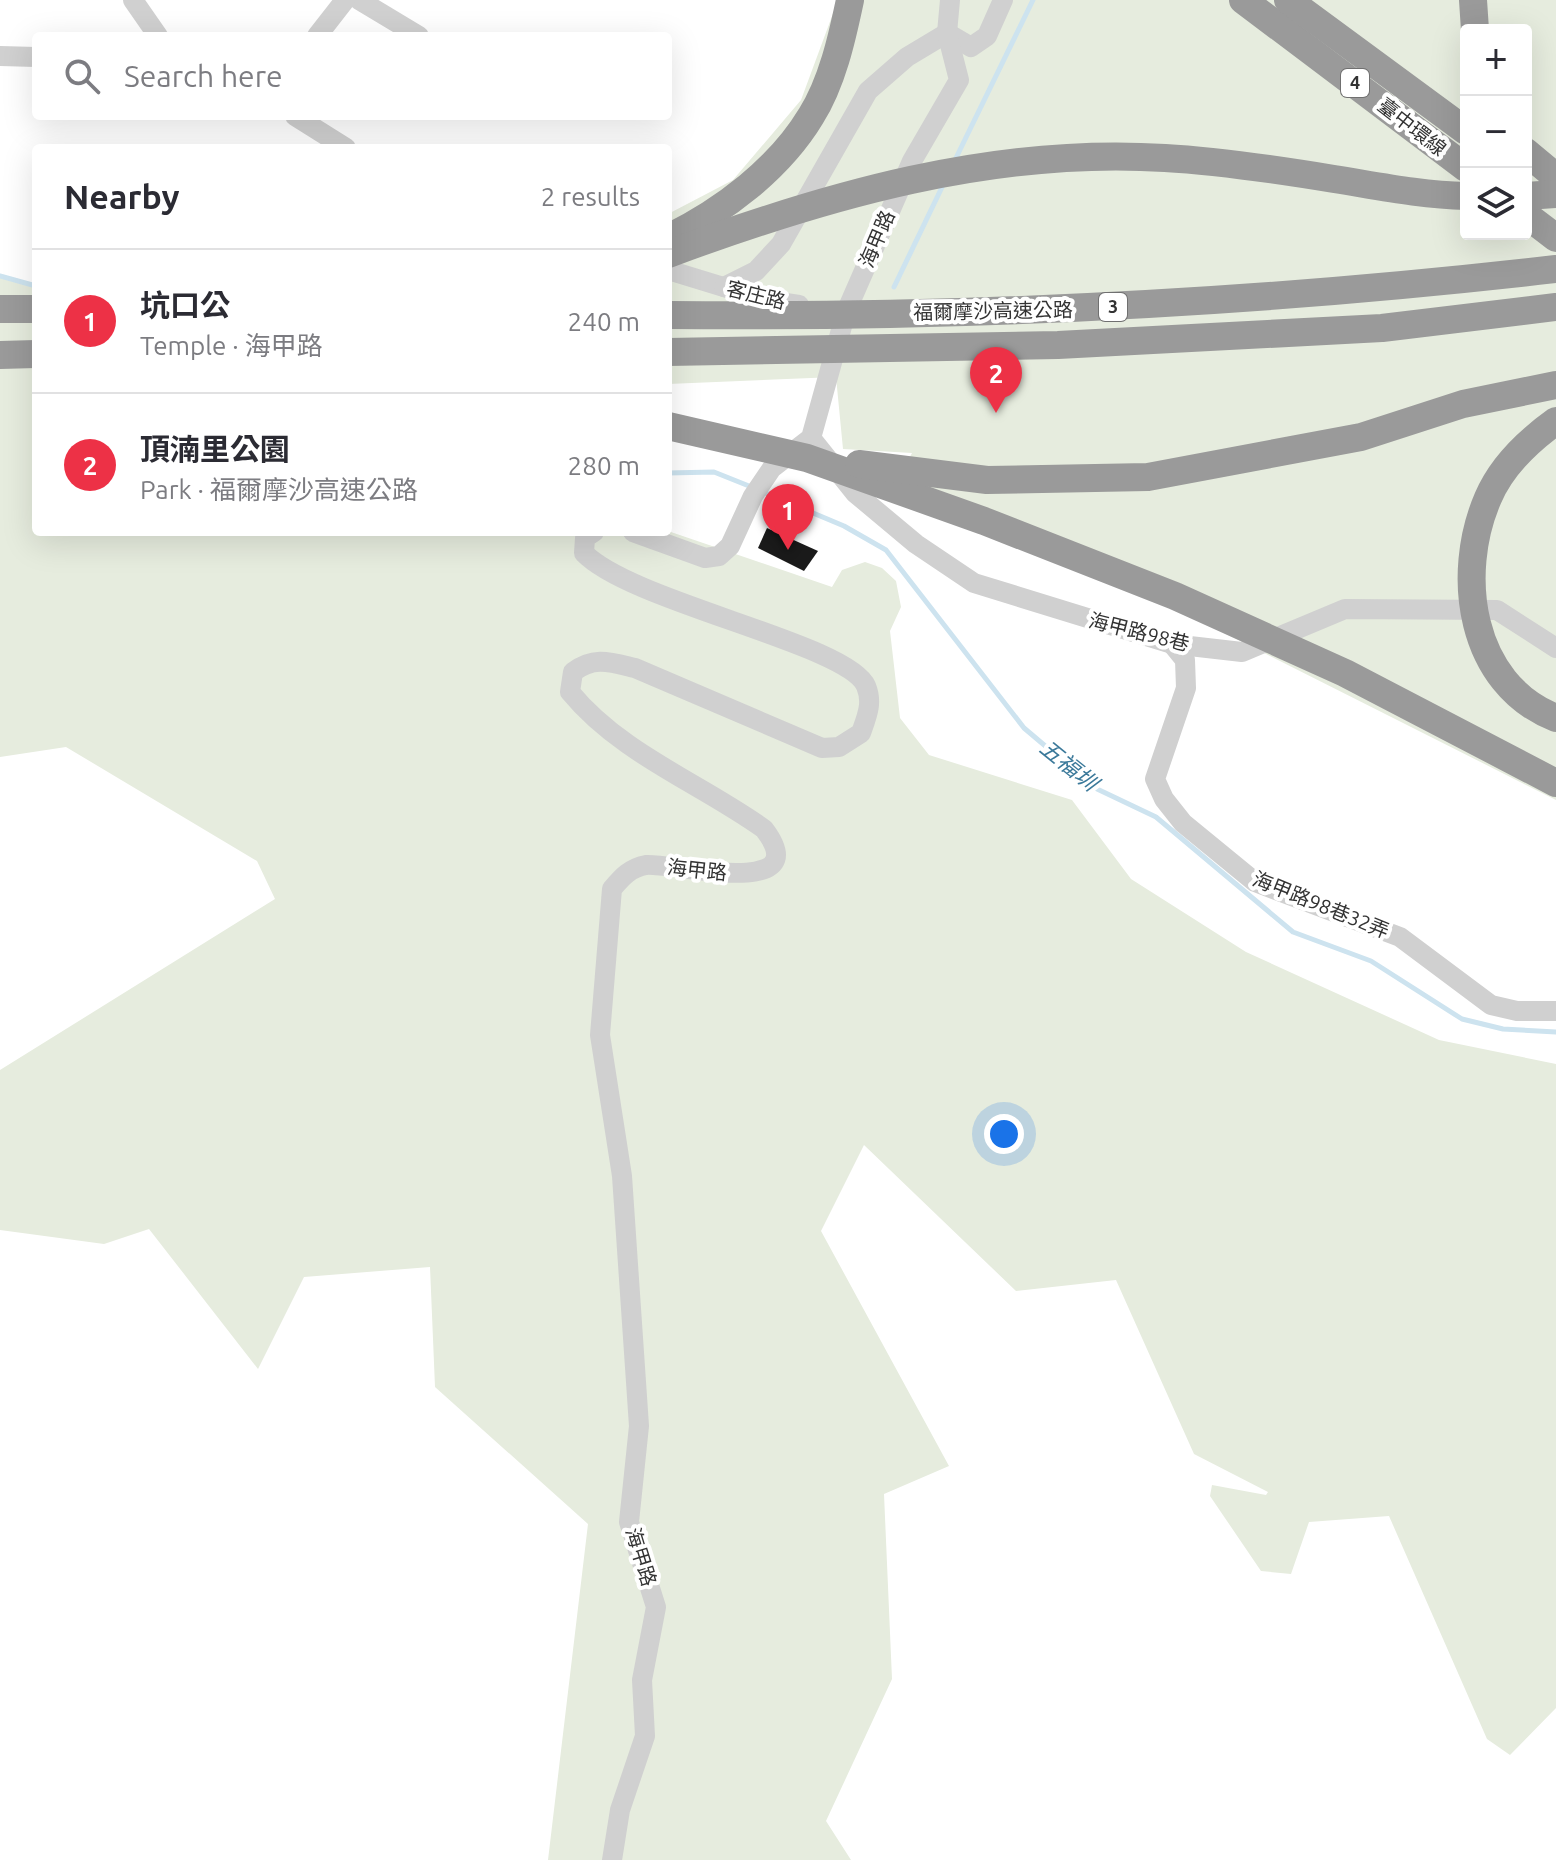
<!DOCTYPE html>
<html lang="en">
<head>
<meta charset="utf-8">
<style>
  body { margin:0; font-family:Ubuntu,"Noto Sans TC",sans-serif; background:#f7f7f7; color:#2b2b33 }
  .controls { position:absolute; right:24px; top:24px; display:grid; overflow:hidden; border-radius:8px; box-shadow:0 8px 32px #0002 }
  .controls button { width:72px; height:72px; display:grid; place-items:center; padding:0; border:0; border-bottom:2px solid #e1e1e2; background:#fff; color:#2b2b33; font:40px sans-serif }
  .you { position:absolute; left:1004px; top:1134px; width:28px; height:28px; margin:-20px; border:6px solid #fff; border-radius:50%; background:#1a73e8; box-shadow:0 0 0 12px #1a73e833 }
  .badge { display:grid; place-items:center; width:52px; height:52px; border-radius:50%; background:#ed3146; color:#fff; font-size:26px; font-weight:700 }
  .pin { position:absolute; translate:-50% -66px; filter:drop-shadow(0 2px 4px #0008) }
  .pin::after { content:''; position:absolute; top:42px; width:28px; height:24px; background:inherit; clip-path:polygon(0 0,100% 0,50% 100%) }
  .list { margin:0; padding:0; list-style:none }
  h2 { display:flex; justify-content:space-between; align-items:center; height:104px; margin:0; padding:0 32px; font-size:34px }
  h2 small { font-size:26px; font-weight:400; color:#7c7c81 }
  .list li { display:grid; grid-template-columns:52px 1fr auto; gap:24px; align-items:center; box-sizing:border-box; height:144px; padding:0 32px; border-top:2px solid #e1e1e2 }
  .list b { display:block; font-size:30px; white-space:nowrap }
  .list p { margin:0; font-size:26px; white-space:nowrap; color:#7c7c81 }
  .list em { font-size:26px; font-style:normal; color:#7c7c81 }
  .icon { flex:none; width:44px; height:44px; fill:none; stroke:currentColor; stroke-width:2; stroke-linecap:round; stroke-linejoin:round }
  .map { position:relative; flex:none; width:1556px; height:1860px; overflow:hidden }
  .search { position:absolute; background:#fff; box-shadow:0 8px 32px #0002; left:32px; top:32px; width:640px; height:88px; display:flex; align-items:center; gap:20px; box-sizing:border-box; padding:0 28px; border-radius:8px; color:#7c7c81; font-size:30px }
  .panel { position:absolute; background:#fff; box-shadow:0 8px 32px #0002; left:32px; top:144px; width:640px; height:392px; border-radius:8px }
  .map>svg:first-child { display:block }
  .green { fill:#e6ecde; fill-rule:evenodd }
  .lines { fill:none; stroke-linecap:round; stroke-linejoin:round }
  .stream { stroke:#cde3ef; stroke-width:5 }
  .building { fill:#1a1a1a }
  .minor { stroke:#d0d0d0; stroke-width:20 }
  .highway { stroke:#9a9a9a; stroke-width:28 }
  .highway-bridge { stroke:#9a9a9a; stroke-width:28 }
  .labels { text-anchor:middle; stroke-width:8; stroke-linejoin:round; paint-order:stroke }
  .shield { fill:#fff; stroke:#707070; stroke-width:2 }
  .shield-label { font-size:18px; font-weight:bold; fill:#333 }
  .street-label { font-size:20px; fill:#333; stroke:#fff }
  .water-label { font-size:22px; font-style:italic; fill:#3b799a; stroke:#fff }
</style>
</head>
<body>
<div class="map">
<svg width="1556" height="1860" viewBox="0 0 1556 1860">
  <rect width="100%" height="100%" fill="#fff"/>
  <g class="green">
    <path d="M838 0H1556V800L1127 584 888 499 912 453 843 449 836 377 668 384V214L733 180 801 100ZM1466 30H1526V234H1466Z"/>
    <path d="M0 274 36 286V532L668 531 832 587 842 570 865 562 882 568 896 581 901 607 890 631 900 718 929 755 1072 800 1131 879 1246 952 1439 1040 1556 1064V1708L1510 1755 1487 1739 1389 1516 1309 1522 1291 1574 1261 1571 1210 1496 1212 1485 1266 1495 1268 1492 1194 1454 1116 1280 1016 1291 864 1145 821 1231 949 1466 884 1494 892 1679 826 1821 851 1860H548L588 1524 435 1387 430 1267 304 1277 258 1369 149 1229 104 1244 0 1230V1070L275 899 257 861 66 747 0 757Z"/>
  </g>
  <g class="lines">
    <g class="stream">
      <path d="M955 160 1033 0"/>
      <path d="M0 276 36 286"/>
      <path d="M894 287 944 183"/>
      <path d="M668 473 714 472 754 488"/>
      <path d="M763 492 844 526 886 550 1024 728 1095 788 1156 817 1293 932 1371 961 1462 1019 1503 1029 1556 1032"/>
    </g>
  </g>
  <path class="building" d="M767 528 818 551 804 571 758 548Z"/>
  <g class="lines">
    <g class="minor">
      <path d="M133 0 158 36"/>
      <path d="M359 0 419 36"/>
      <path d="M317 36 345 0"/>
      <path d="M0 56 36 57"/>
      <path d="M295 116 346 148"/>
      <path d="M668 270 766 300 799 305"/>
      <path d="M724 287 756 271 781 244 868 91 907 57 947 33 971 47 987 36 1003 0"/>
      <path d="M811 438 855 493 916 544 974 583 1172 644 1242 652 1345 609 1497 610 1556 648"/>
      <path d="M594 532 585 538 584 553C631 602 848 644 866 686 873 703 867 716 861 733L839 747 822 748 635 668C610 662 594 656 573 672L570 692C621 754 700 783 764 829 819 901 669 862 646 865 630 868 622 877 612 889L600 1035 622 1176 639 1426 629 1522 656 1607 642 1680 645 1736 620 1810 612 1860"/>
      <path d="M633 532 705 558 719 556 730 546 753 496 772 468 811 438 846 312 912 161 959 80 947 33 950 0"/>
      <path d="M1172 644 1185 660 1186 688 1155 779 1164 799 1183 823 1255 882 1400 937 1491 1005 1517 1011H1556"/>
    </g>
    <g class="highway">
      <path d="M1243 0 1466 168"/>
      <path d="M1288 0 1466 131"/>
      <path d="M1473 0 1475 30"/>
      <path d="M1526 152 1556 177"/>
      <path d="M1526 215 1556 238"/>
      <path d="M668 238C723 211 779 169 811 116 832 83 842 38 850 0"/>
      <path d="M0 309H36"/>
      <path d="M0 355 36 354"/>
    </g>
    <g class="highway-bridge">
      <path d="M1526 196 1556 194"/>
      <path d="M668 254C827 195 994 147 1165 158 1221 161 1279 170 1334 179 1378 186 1421 195 1466 196"/>
      <path d="M668 315C965 318 1261 303 1556 269"/>
      <path d="M668 352 1058 345 1382 328 1556 307"/>
      <path d="M1556 421C1528 441 1502 465 1488 498 1455 574 1469 684 1556 718"/>
      <path d="M668 426 807 458 984 521 1175 596 1345 673 1556 783"/>
      <path d="M859 464 987 480 1148 477 1361 437 1463 404 1556 385"/>
    </g>
  </g>
  <g class="labels">
    <g class="shield">
      <rect x="1341" y="69" width="28" height="28" rx="6"/>
      <rect x="1099" y="293" width="28" height="28" rx="6"/>
    </g>
    <g class="shield-label">
      <text x="1355" y="89">4</text>
      <text x="1113" y="313">3</text>
    </g>
    <g class="street-label">
      <text transform="translate(1412 127) rotate(38)" y="7">臺中環線</text>
      <text transform="translate(877 239) rotate(-67)" y="7">海甲路</text>
      <text transform="translate(756 295) rotate(14)" y="7">客庄路</text>
      <text transform="translate(993 311) rotate(-1)" y="7">福爾摩沙高速公路</text>
      <text transform="translate(1139 632) rotate(14)" y="7">海甲路98巷</text>
      <text transform="translate(697 870) rotate(6)" y="7">海甲路</text>
      <text transform="translate(1321 905) rotate(22)" y="7">海甲路98巷32弄</text>
      <text transform="translate(641 1557) rotate(73)" y="7">海甲路</text>
    </g>
    <g class="water-label">
      <text transform="translate(1069 765) rotate(39)" y="8">五福圳</text>
    </g>
  </g>
</svg>
<div class="controls">
<button>+</button>
<button>−</button>
<button><svg class="icon" aria-label="layers" viewBox="0 0 24 24"><path d="M12 4l9 5-9 5-9-5zM3 14l9 5 9-5"/></svg></button>
</div>
<div class="you"></div>
<div class="pin badge" style="left:788px;top:550px">1</div>
<div class="pin badge" style="left:996px;top:413px">2</div>
<div class="search"><svg class="icon" aria-label="search" viewBox="0 0 24 24"><circle cx="10" cy="10" r="6"/><path d="M15 15l6 6"/></svg>Search here</div>
<section class="panel">
<h2>Nearby<small>2 results</small></h2>
<ul class="list">
<li><span class="badge">1</span><div><b>坑口公</b><p>Temple · 海甲路</p></div><em>240 m</em></li>
<li><span class="badge">2</span><div><b>頂湳里公園</b><p>Park · 福爾摩沙高速公路</p></div><em>280 m</em></li>
</ul>
</section>
</div>
</body>
</html>
